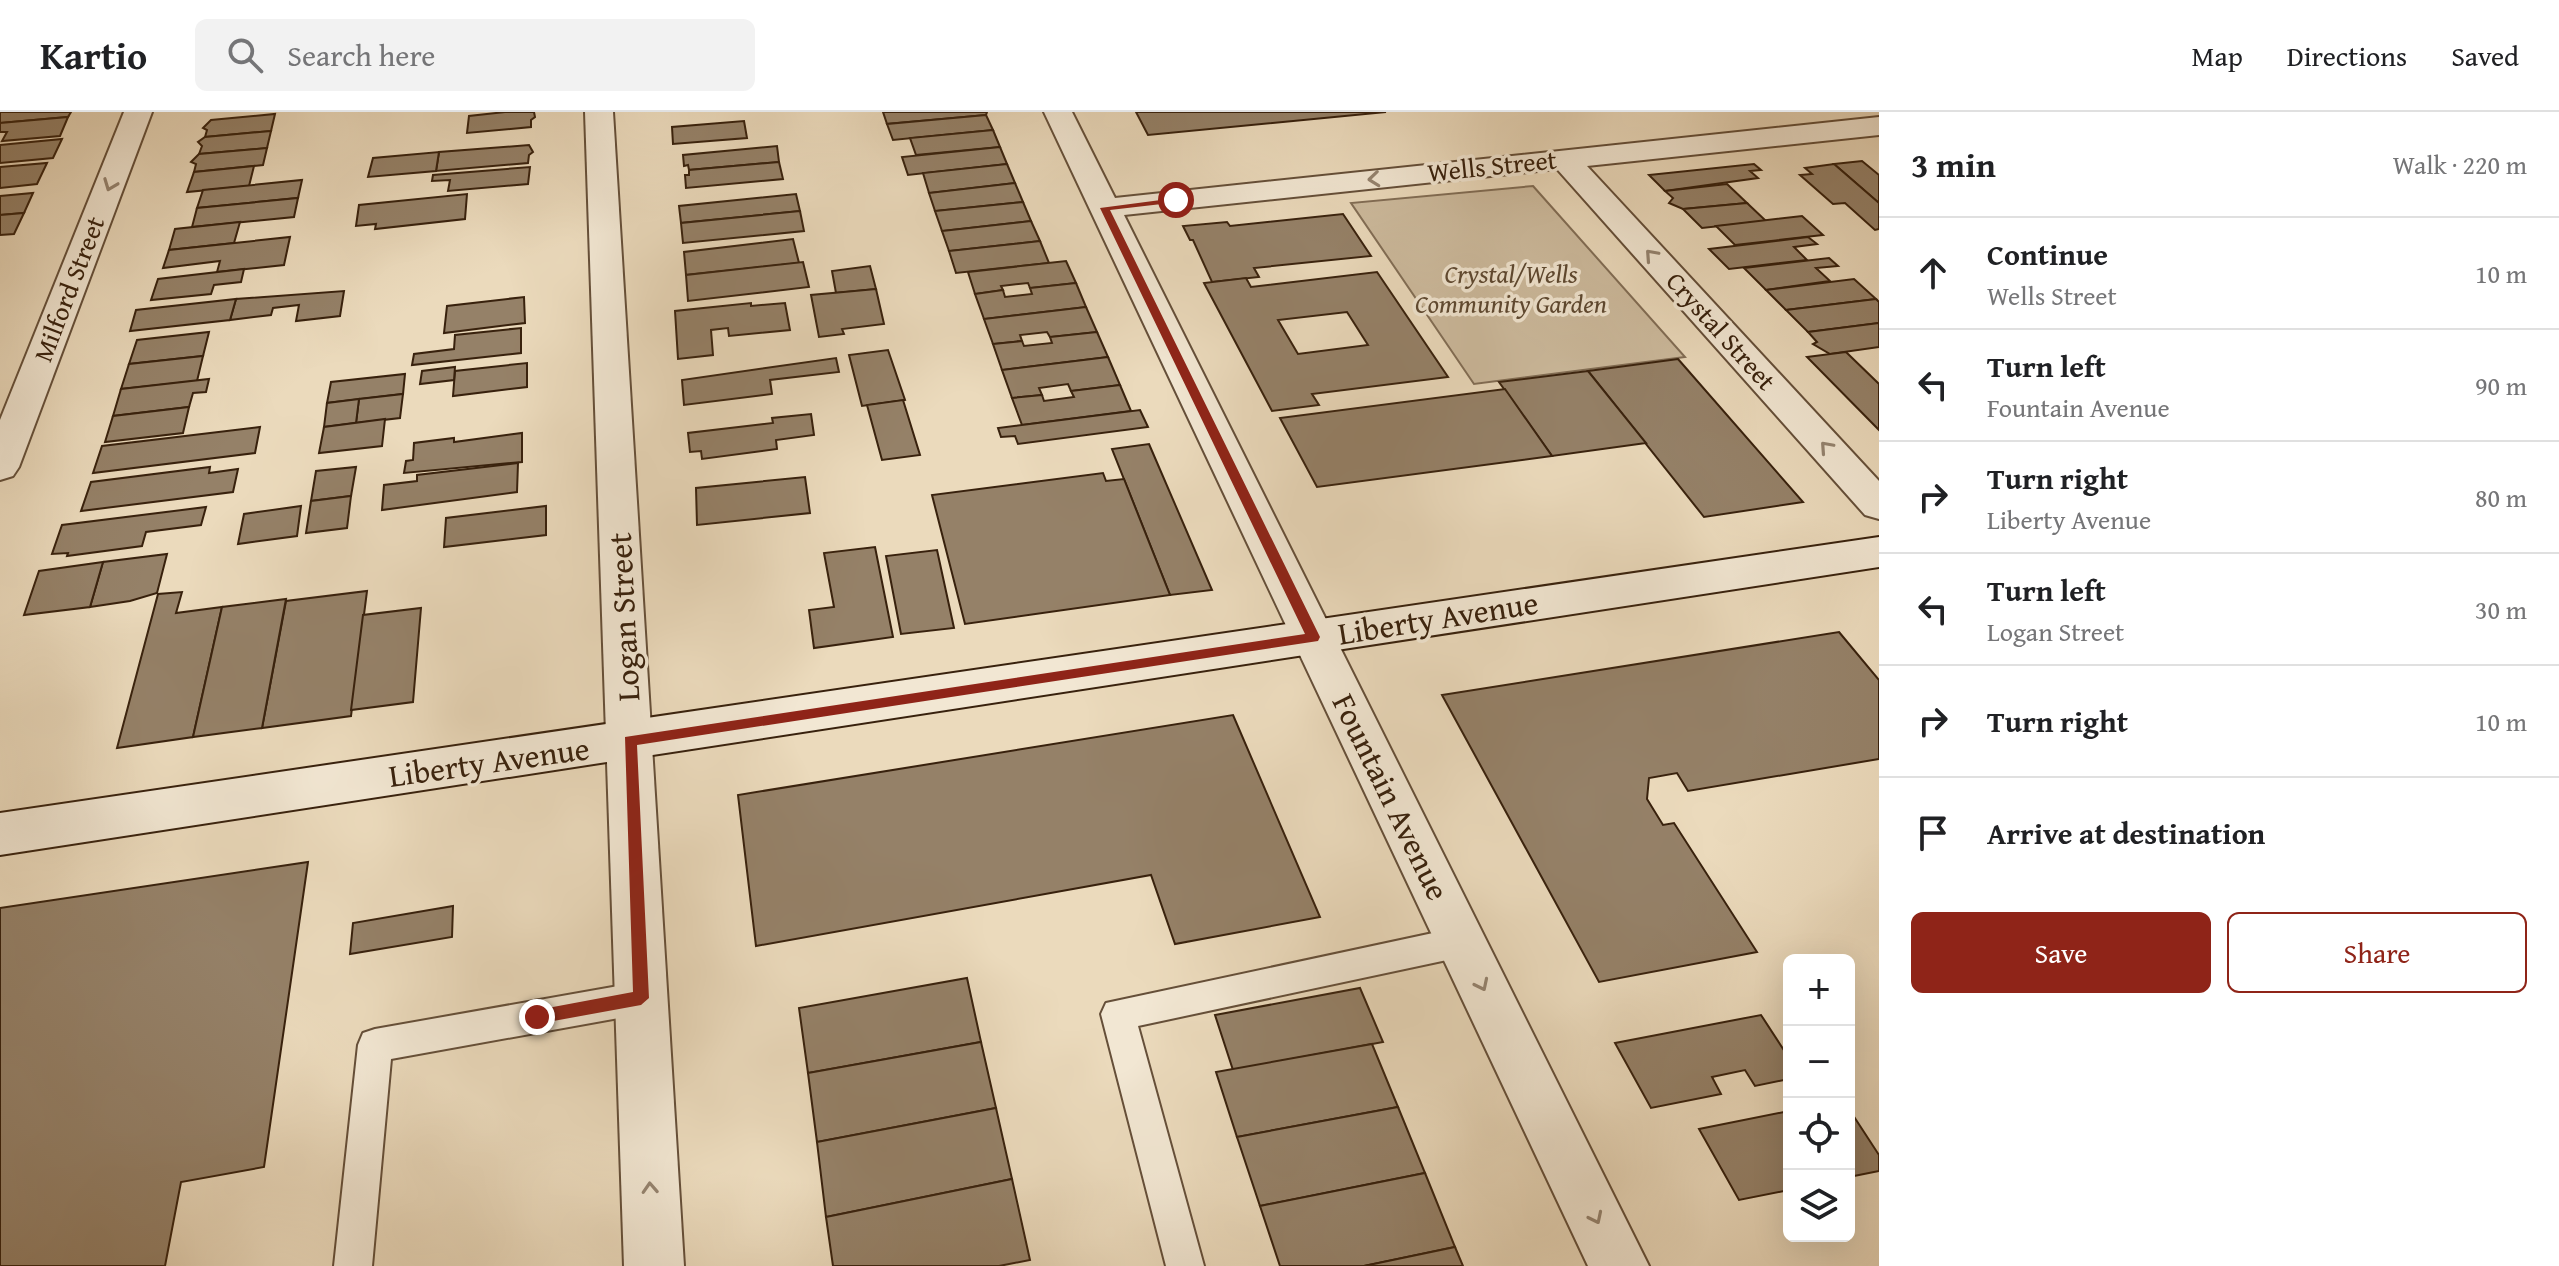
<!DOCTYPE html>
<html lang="en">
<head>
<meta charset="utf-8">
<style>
  body { margin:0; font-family:"Gentium Book Plus",serif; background:#f2f2f2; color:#202124 }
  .controls { position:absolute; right:24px; bottom:24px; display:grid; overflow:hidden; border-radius:12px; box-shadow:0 8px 32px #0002 }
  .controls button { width:72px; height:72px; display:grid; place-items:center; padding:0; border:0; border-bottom:2px solid #e0e0e0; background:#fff; color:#202124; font:40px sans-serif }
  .stop { position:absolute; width:24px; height:24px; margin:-18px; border:6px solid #8f2418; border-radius:50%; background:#fff }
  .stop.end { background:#8f2418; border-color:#fff; box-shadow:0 2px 8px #0008 }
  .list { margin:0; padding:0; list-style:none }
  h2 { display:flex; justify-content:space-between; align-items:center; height:104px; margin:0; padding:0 32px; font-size:34px }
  h2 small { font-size:26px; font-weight:400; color:#757577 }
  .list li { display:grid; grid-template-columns:52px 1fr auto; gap:24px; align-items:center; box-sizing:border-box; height:112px; padding:0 32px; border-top:2px solid #e0e0e0 }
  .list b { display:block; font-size:30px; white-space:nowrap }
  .list p { margin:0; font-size:26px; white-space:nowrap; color:#757577 }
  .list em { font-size:26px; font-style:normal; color:#757577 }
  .actions { display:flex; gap:16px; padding:24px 32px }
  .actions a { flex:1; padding:18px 0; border:2px solid #8f2418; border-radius:12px; text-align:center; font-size:28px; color:#8f2418 }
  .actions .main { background:#8f2418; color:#fff }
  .icon { flex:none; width:44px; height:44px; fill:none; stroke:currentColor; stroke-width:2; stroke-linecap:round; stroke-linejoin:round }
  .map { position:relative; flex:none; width:1879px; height:1154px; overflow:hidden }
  header { display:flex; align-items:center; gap:48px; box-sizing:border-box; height:112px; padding:0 40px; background:#fff; border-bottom:2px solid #e0e0e0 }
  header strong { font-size:38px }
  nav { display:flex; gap:44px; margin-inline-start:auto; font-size:28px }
  .search { width:560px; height:72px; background:#f2f2f2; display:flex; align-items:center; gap:20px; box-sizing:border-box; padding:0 28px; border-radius:12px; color:#757577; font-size:30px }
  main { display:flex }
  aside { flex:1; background:#fff }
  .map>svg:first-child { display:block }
  .green { fill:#cdbb9e; stroke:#826e56; stroke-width:2 }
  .building { fill:#958168; stroke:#38210d; stroke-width:2; fill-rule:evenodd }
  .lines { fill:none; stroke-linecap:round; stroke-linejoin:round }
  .lane-casing { stroke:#654f39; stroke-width:4 }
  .street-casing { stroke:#654f39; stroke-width:4 }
  .secondary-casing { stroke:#38210d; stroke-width:4 }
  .lane { fill:#f2e7d3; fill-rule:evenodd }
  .street { fill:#f2e7d3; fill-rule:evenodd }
  .secondary { fill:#f2e7d3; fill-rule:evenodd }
  .oneway { stroke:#958470 }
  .route { fill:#8f2418 }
  .labels { text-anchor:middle; stroke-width:7; stroke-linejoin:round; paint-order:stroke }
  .far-street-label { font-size:26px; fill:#38210d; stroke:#f2e7d3 }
  .far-park-label { font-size:26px; font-style:italic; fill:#5d4831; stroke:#f2e7d3 }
  .street-label { font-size:32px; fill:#38210d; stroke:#f2e7d3 }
</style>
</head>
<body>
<header>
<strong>Kartio</strong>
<div class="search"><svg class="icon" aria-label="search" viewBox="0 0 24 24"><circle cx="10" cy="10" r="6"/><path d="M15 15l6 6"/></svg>Search here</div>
<nav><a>Map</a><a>Directions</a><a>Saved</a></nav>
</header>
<main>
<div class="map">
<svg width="1879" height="1154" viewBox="0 0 1879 1154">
  <rect width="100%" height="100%" fill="#ebdabc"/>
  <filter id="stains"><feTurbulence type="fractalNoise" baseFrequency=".0025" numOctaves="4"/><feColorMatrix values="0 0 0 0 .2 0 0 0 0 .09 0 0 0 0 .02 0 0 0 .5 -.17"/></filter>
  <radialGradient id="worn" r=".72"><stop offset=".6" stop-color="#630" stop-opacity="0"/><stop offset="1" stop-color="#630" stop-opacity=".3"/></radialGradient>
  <path class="green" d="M1533 74 1685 245 1474 272 1351 91Z"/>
  <g class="building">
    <path d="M0 0H71L68 5 0 11Z"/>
    <path d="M505 0H534L535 5 531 8V15L467 21 469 4Z"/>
    <path d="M883 0H987L986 3 887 12Z"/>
    <path d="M1136 0H1386L1148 23Z"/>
    <path d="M275 2 271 19 205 25 207 18 203 16 211 8Z"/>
    <path d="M986 3 993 18 893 28 887 12Z"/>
    <path d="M68 5 60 24 2 29 7 20H0V11Z"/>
    <path d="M744 9 747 26 673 32 672 15Z"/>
    <path d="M993 18 1000 35 916 43 910 26Z"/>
    <path d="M271 19 267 36 199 42 202 34 198 30 205 25Z"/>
    <path d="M62 27 53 46 0 51V33Z"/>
    <path d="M529 33 533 40 529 43 528 51 436 59 439 40Z"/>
    <path d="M777 34 779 50 689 58 688 53 684 54 683 43Z"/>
    <path d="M1000 35 1007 52 908 63 902 45Z"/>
    <path d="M267 36 263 53 194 60 196 52 191 50 199 42Z"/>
    <path d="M439 40 436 59 368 65 373 46Z"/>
    <path d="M1862 49 1879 63V91L1834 52Z"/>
    <path d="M779 50 783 67 686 76 685 63H689V58Z"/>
    <path d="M47 51 37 72 0 76V55Z"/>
    <path d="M1007 52 1015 71 929 81 923 61Z"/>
    <path d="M1754 52 1761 58 1750 59 1758 66 1665 79 1649 63Z"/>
    <path d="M1834 52 1879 91V117L1875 118 1845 91 1833 92 1800 63 1812 62 1805 56Z"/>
    <path d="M254 54 249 74 187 80 194 60Z"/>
    <path d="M530 55 528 72 448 79 450 68 432 69 433 63Z"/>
    <path d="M302 68 298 86 197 96 203 78Z"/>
    <path d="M1015 71 1023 90 935 99 929 81Z"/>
    <path d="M1727 72 1747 91 1683 97 1669 91 1673 86 1665 79Z"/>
    <path d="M33 81 24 101 0 103V84Z"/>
    <path d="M467 82 465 107 375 117 376 112 356 114 359 93Z"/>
    <path d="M796 82 800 99 681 111 679 94Z"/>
    <path d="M298 86 294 105 192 115 197 96Z"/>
    <path d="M1023 90 1031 109 942 119 935 99Z"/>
    <path d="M1747 91 1766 109 1702 116 1683 97Z"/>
    <path d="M800 99 804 119 683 131 681 111Z"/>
    <path d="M24 101 14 122 0 123V103Z"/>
    <path d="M1343 102 1371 144 1254 156 1259 165 1212 170 1193 128H1190L1183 114 1227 110 1230 114Z"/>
    <path d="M1802 104 1823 123 1735 133 1716 114Z"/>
    <path d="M1031 109 1040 129 949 139 942 119Z"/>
    <path d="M240 110 234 131 169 138 175 117Z"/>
    <path d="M290 125 284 153 217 160 220 149 163 156 169 138Z"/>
    <path d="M1808 125 1817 132 1794 135 1807 148 1729 157 1709 137Z"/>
    <path d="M793 127 799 151 686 163 684 140Z"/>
    <path d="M1040 129 1049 151 956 161 949 139Z"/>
    <path d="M1829 146 1838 154 1816 156 1830 169 1766 178 1744 156Z"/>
    <path d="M1066 149 1076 171 1030 176 1028 171 1001 174 1003 178 975 182 968 160Z"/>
    <path d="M803 150 809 175 688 189 686 163Z"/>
    <path d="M870 154 876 177 836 181 832 159Z"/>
    <path d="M244 157 241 170 214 173 211 182 151 188 158 167Z"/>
    <path d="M1377 160 1448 265 1312 282 1319 293 1272 299 1204 171 1246 166 1251 175ZM1347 200 1368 233 1298 242 1278 208Z"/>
    <path d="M1854 167 1876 187 1786 198 1766 178Z"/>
    <path d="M1076 171 1086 195 984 207 975 182 1003 178 1005 185 1032 182 1030 176Z"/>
    <path d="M876 177 884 212 842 217 844 222 819 225 811 183Z"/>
    <path d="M344 179 340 204 296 209 299 193 273 196 271 203 230 208 236 187Z"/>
    <path d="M524 185 525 211 444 221 447 194Z"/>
    <path d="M236 187 230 208 130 219 136 198Z"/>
    <path d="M1876 187 1879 190V211L1808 220 1786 198Z"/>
    <path d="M751 191V194L785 191 790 218 729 224 728 216 711 218 713 243 678 247 675 199Z"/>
    <path d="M1086 195 1097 220 1050 225 1047 220 1020 223 1022 229 993 232 984 207Z"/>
    <path d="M1879 211V235L1830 242 1813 232 1817 230 1808 220Z"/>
    <path d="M521 216V241L412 253 414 242 454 237 455 223Z"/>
    <path d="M209 220 203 244 129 252 137 228Z"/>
    <path d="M1097 220 1108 245 1002 258 993 232 1022 229 1024 234 1052 231 1050 225Z"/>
    <path d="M888 238 905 288 862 294 849 243Z"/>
    <path d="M1846 240 1879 272V318L1807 245Z"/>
    <path d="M203 244 197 269 121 277 129 252Z"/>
    <path d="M1108 245 1120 273 1071 279 1068 272 1039 276 1042 283 1012 286 1002 258Z"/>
    <path d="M836 246 839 260 770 268 772 282 684 293 682 268Z"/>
    <path d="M1678 247 1803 390 1704 405 1588 259Z"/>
    <path d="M527 251V275L453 284 455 259Z"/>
    <path d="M455 255 454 268 420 272 422 259Z"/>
    <path d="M1588 259 1646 331 1552 344 1499 270Z"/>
    <path d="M405 262 403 282 327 291 331 270Z"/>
    <path d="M209 267 206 280 193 281 189 295 113 304 121 277Z"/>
    <path d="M1120 273 1131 299 1022 313 1012 286 1042 283 1044 289 1074 285 1071 279Z"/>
    <path d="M1505 277 1552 344 1317 375 1280 306Z"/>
    <path d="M403 282 400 306 356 311 359 287Z"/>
    <path d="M359 287 356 311 324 315 327 291Z"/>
    <path d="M903 288 920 343 882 348 867 293Z"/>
    <path d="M189 295 183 321 105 330 113 304Z"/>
    <path d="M1140 298 1148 315 1018 332 1015 324 1001 325 998 316Z"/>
    <path d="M811 302 814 323 776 328 777 337 702 347 701 339 690 340 688 321 773 311 772 306Z"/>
    <path d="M385 307 382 334 319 341 324 315Z"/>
    <path d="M260 315 255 341 93 361 102 334Z"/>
    <path d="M522 321V350L404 361 406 349 413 348 414 331 454 326V330Z"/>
    <path d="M1149 332 1212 478 1170 483 1112 337Z"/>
    <path d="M518 351 517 380 382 398 384 373 417 369V363Z"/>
    <path d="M210 355 209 361 238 357 233 380 81 399 91 370Z"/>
    <path d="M356 355 351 384 311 389 316 359Z"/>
    <path d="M1103 361 1106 369 1124 367 1170 483 965 512 932 383Z"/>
    <path d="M805 365 810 401 697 413 696 376Z"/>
    <path d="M351 384 347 416 306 421 311 389Z"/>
    <path d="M301 394 297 424 238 432 244 402Z"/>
    <path d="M546 394V423L444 435 446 406Z"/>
    <path d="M206 395 201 413 146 420 142 434 67 444 68 441 52 442 62 413Z"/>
    <path d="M875 435 893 525 814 536 809 498 834 495 824 441Z"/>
    <path d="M937 438 954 516 901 522 886 444Z"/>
    <path d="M167 442 157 481 130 489 90 495 103 450Z"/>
    <path d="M103 450 90 495 24 503 39 459Z"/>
    <path d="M367 479 351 604 262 616 286 489Z"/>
    <path d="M182 480 176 501 222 495 193 625 117 636 158 482Z"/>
    <path d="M286 487 262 616 193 625 222 495Z"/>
    <path d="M421 496 413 590 351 598 363 503Z"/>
    <path d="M1839 520 1879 568V647L1688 679 1677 661 1649 666 1647 687 1663 713 1674 711 1757 840 1599 870 1442 583Z"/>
    <path d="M1233 603 1320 805 1175 832 1151 763 756 834 738 683Z"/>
    <path d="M308 750 264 1055 181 1070 165 1154H0V796Z"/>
    <path d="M453 794 452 825 350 842 353 811Z"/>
    <path d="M967 866 981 930 808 961 799 896Z"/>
    <path d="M1360 876 1383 930 1233 958 1215 903Z"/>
    <path d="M1761 903 1789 946V967L1755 974 1745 958 1712 965 1721 982 1651 996 1615 931Z"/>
    <path d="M981 930 996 996 817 1030 808 961Z"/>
    <path d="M1372 932 1398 995 1237 1025 1216 960Z"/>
    <path d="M1398 995 1425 1061 1260 1094 1237 1025Z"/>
    <path d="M996 996 1012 1067 826 1105 817 1030Z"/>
    <path d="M1849 997 1879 1043V1059L1849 1065Z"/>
    <path d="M1789 999V1078L1739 1088 1699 1017Z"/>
    <path d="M1425 1061 1455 1135 1364 1154H1280L1260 1094Z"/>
    <path d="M1012 1067 1030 1148 999 1154H833L826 1105Z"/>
    <path d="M1455 1135 1463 1154H1364Z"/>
  </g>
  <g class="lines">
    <defs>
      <g id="lane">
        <path d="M1461 815 1472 820 1477 830 1472 840 1461 845 1138 914 1204 1154H1166L1101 902 1106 891Z"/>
        <path d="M641 870 653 875 658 886 653 897 641 902 391 947 372 1154H334L358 933 363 921 375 917Z"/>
      </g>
      <g id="street">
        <path d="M124 0H152L19 355 13 364 0 368V308Z"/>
        <path d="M585 0H613L684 1154H624Z"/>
        <path d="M1044 0H1072L1115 86 1879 5V23L1587 54 1879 369V407L1865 403 1557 57 1124 103 1649 1154H1588Z"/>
      </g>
      <path id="secondary" d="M1879 425V455L0 743V701Z"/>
    </defs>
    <use href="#lane" class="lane-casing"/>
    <use href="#street" class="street-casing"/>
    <use href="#secondary" class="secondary-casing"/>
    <use href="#lane" class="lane"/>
    <use href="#street" class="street"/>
    <use href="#secondary" class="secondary"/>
  </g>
  <defs><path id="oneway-chevron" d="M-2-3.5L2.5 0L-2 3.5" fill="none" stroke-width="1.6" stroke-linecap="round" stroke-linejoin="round" transform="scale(2)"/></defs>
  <g class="oneway">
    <use href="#oneway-chevron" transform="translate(1374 67) rotate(174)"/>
    <use href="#oneway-chevron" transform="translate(110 73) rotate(111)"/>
    <use href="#oneway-chevron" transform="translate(1651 143) rotate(-132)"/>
    <use href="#oneway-chevron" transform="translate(1826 335) rotate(-132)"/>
    <use href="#oneway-chevron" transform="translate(1482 873) rotate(64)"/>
    <use href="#oneway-chevron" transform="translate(650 1076) rotate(-93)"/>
    <use href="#oneway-chevron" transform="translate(1596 1106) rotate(64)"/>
  </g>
  <path class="route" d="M1176 86 1179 90 1110 98 1320 525 1318 529 637 633 649 886 641 893 537 912 531 910V900L537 898 633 880 625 625 1305 522 1100 96Z"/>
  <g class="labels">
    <g class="far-street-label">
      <text transform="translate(1492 54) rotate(-6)" y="9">Wells Street</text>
      <text transform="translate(69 177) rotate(-69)" y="9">Milford Street</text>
      <text transform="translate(1721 219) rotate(48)" y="9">Crystal Street</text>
    </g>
    <g class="far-park-label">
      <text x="1511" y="171">Crystal/Wells<tspan x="1511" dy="30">Community Garden</tspan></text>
    </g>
    <g class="street-label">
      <text transform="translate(624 505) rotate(-93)" y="11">Logan Street</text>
      <text transform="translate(1438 506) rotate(-9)" y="11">Liberty Avenue</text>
      <text transform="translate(489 650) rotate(-8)" y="11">Liberty Avenue</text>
      <text transform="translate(1391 685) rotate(64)" y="11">Fountain Avenue</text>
    </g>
  </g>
  <rect width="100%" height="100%" filter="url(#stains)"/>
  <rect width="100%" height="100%" fill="url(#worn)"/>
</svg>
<div class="controls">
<button>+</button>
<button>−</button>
<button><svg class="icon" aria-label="locate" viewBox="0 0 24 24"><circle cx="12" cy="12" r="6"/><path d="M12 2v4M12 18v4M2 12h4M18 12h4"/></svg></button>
<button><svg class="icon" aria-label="layers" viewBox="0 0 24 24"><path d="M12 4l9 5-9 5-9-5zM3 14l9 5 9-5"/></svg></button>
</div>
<div class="stop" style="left:1176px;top:88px"></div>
<div class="stop end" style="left:537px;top:905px"></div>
</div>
<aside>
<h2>3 min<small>Walk · 220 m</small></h2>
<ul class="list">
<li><svg class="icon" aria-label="ahead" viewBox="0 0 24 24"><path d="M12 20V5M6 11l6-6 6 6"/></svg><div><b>Continue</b><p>Wells Street</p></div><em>10 m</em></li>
<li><svg class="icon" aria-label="left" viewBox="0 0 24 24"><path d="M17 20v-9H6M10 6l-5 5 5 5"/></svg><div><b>Turn left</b><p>Fountain Avenue</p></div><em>90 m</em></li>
<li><svg class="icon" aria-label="right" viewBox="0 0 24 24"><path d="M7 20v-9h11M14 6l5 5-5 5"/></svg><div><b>Turn right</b><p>Liberty Avenue</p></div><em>80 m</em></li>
<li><svg class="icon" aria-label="left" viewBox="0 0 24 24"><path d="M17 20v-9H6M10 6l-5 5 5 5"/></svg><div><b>Turn left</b><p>Logan Street</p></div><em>30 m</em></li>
<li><svg class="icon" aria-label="right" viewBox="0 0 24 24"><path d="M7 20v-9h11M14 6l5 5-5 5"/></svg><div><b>Turn right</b></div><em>10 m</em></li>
<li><svg class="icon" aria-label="arrive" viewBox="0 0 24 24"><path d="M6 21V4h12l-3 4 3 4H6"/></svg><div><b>Arrive at destination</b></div></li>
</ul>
<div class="actions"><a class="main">Save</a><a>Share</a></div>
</aside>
</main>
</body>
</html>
